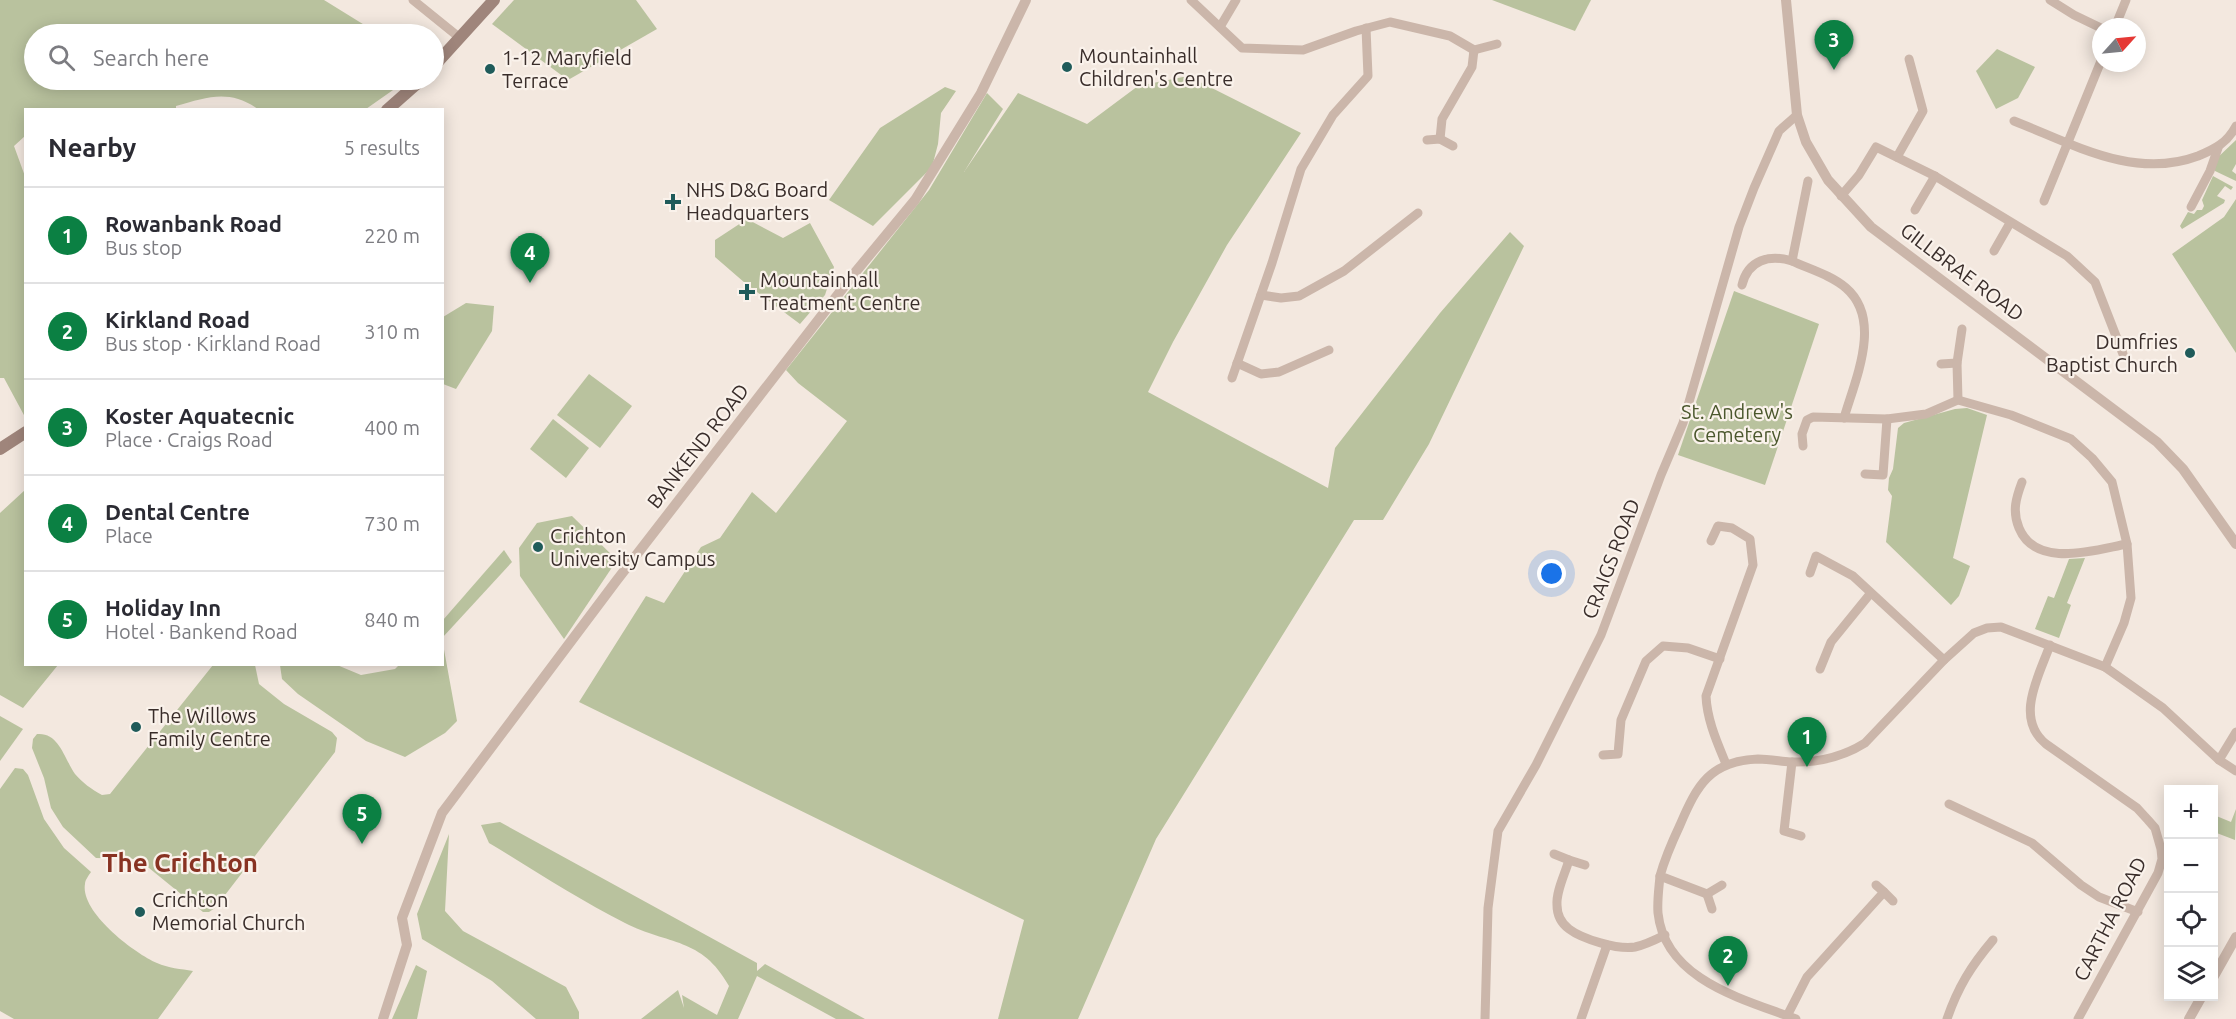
<!DOCTYPE html>
<html lang="en">
<head>
<meta charset="utf-8">
<style>
  body { margin:0; font-family:Ubuntu,sans-serif; background:#f2f2f3; color:#2b2b33 }
  .controls { position:absolute; right:18px; bottom:18px; display:grid; overflow:hidden; border-radius:0px; box-shadow:0 3px 15px #0003 }
  .controls button { width:54px; height:54px; display:grid; place-items:center; padding:0; border:0; border-bottom:2px solid #e1e1e2; background:#fff; color:#2b2b33; font:30px sans-serif }
  .compass { position:absolute; left:2092px; top:18px; width:54px; height:54px; border-radius:50%; background:#fff; box-shadow:0 3px 15px #0003; rotate:63deg }
  .you { position:absolute; left:1552px; top:574px; width:21px; height:21px; margin:-15px; border:4px solid #fff; border-radius:50%; background:#1a73e8; box-shadow:0 0 0 9px #1a73e833 }
  .badge { display:grid; place-items:center; width:39px; height:39px; border-radius:50%; background:#0b8043; color:#fff; font-size:20px; font-weight:700 }
  .pin { position:absolute; translate:-50% -50px; filter:drop-shadow(0 2px 3px #0008) }
  .pin::after { content:''; position:absolute; top:32px; width:21px; height:18px; background:inherit; clip-path:polygon(0 0,100% 0,50% 100%) }
  .list { margin:0; padding:0; list-style:none }
  h2 { display:flex; justify-content:space-between; align-items:center; height:78px; margin:0; padding:0 24px; font-size:26px }
  h2 small { font-size:20px; font-weight:400; color:#7c7c81 }
  .list li { display:grid; grid-template-columns:39px 1fr auto; gap:18px; align-items:center; box-sizing:border-box; height:96px; padding:0 24px; border-top:2px solid #e1e1e2 }
  .list b { display:block; font-size:22px; white-space:nowrap }
  .list p { margin:0; font-size:20px; white-space:nowrap; color:#7c7c81 }
  .list em { font-size:20px; font-style:normal; color:#7c7c81 }
  .icon { flex:none; width:33px; height:33px; fill:none; stroke:currentColor; stroke-width:2; stroke-linecap:round; stroke-linejoin:round }
  .map { position:relative; flex:none; width:2236px; height:1019px; overflow:hidden }
  .search { position:absolute; background:#fff; box-shadow:0 3px 15px #0003; left:24px; top:24px; width:420px; height:66px; display:flex; align-items:center; gap:15px; box-sizing:border-box; padding:0 21px; border-radius:33px; color:#7c7c81; font-size:22px }
  .panel { position:absolute; background:#fff; box-shadow:0 3px 15px #0003; left:24px; top:108px; width:420px; height:558px; border-radius:0px }
  .map>svg:first-child { display:block }
  .green { fill:#b9c29e }
  .lines { fill:none; stroke-linecap:round; stroke-linejoin:round }
  .minor { stroke:#cbb6aa; stroke-width:9 }
  .tertiary { stroke:#cbb6aa; stroke-width:10 }
  .secondary { stroke:#9f857b; stroke-width:12 }
  .poi-dot { fill:#1f5b5a; stroke:#faf2eb; stroke-width:2 }
  .labels { text-anchor:middle; stroke-width:4.5; stroke-linejoin:round; paint-order:stroke }
  .poi-label { font-size:20px; fill:#392d2a; stroke:#faf2eb; text-anchor:start }
  .street-label { font-size:20px; fill:#392d2a; stroke:#faf2eb }
  .park-label { font-size:20px; fill:#4b572d; stroke:#faf2eb }
  .district-label { font-size:26px; font-weight:bold; fill:#883222; stroke:#faf2eb }
</style>
</head>
<body>
<div class="map">
<svg width="2236" height="1019" viewBox="0 0 2236 1019">
  <rect width="100%" height="100%" fill="#f3e8df"/>
  <g class="green">
    <path d="M0 0H324L379 34H34V80H421L409 92 403 83 366 109H258C229 89 208 97 176 106V109L26 110 25 136 14 146 26 179 25 417 4 378H0Z"/>
    <path d="M514 0H636L657 29 568 80 492 24Z"/>
    <path d="M1492 0H1591L1575 31Z"/>
    <path d="M1997 49 2035 67 2018 98 1996 109 1976 71Z"/>
    <path d="M1188 76 1301 133 1227 245 1173 342 1148 392 1328 488 1335 448 1440 313 1510 232 1524 246 1429 444 1383 520H1354L1156 839 1078 1019H998L1024 920 579 702 646 596 664 603 701 547 720 538 752 492 776 513 847 421 798 383 786 370 929 190 987 93 1003 109 964 172 1018 93 1087 124 1138 86Z"/>
    <path d="M945 87 956 91 941 113 938 144 932 167 873 226 829 200 880 128Z"/>
    <path d="M2236 140V164L2232 171 2236 174V181L2215 171 2214 161Z"/>
    <path d="M2213 176 2233 187 2231 190 2225 186 2217 196 2225 200 2224 203 2182 229 2180 226 2188 212 2194 214 2197 210H2202L2204 206 2202 200Z"/>
    <path d="M2236 199V353L2172 254 2224 217Z"/>
    <path d="M747 219 783 238 810 223 834 267 825 295 800 324 745 283 715 257V240Z"/>
    <path d="M1734 291 1819 324 1765 485 1678 455Z"/>
    <path d="M466 303 494 306 492 331 456 389 443 384V317Z"/>
    <path d="M589 374 632 406 600 448 557 415Z"/>
    <path d="M1967 408 1987 415 1953 558 1970 566 1959 596 1951 605 1886 542 1892 496 1888 490 1889 478 1893 469 1898 428 1904 423 1955 409Z"/>
    <path d="M553 419 589 448 566 478 530 449Z"/>
    <path d="M25 490 26 664 58 665 23 708 0 695V513Z"/>
    <path d="M572 516 617 560 564 639 520 576 519 548 537 523Z"/>
    <path d="M504 550 512 562 443 637V620Z"/>
    <path d="M2085 558 2067 603 2071 605 2059 638 2035 629 2048 596 2054 598 2069 559Z"/>
    <path d="M443 644 457 721 445 733 405 757 366 741 298 694 282 679 280 665H337L361 675 395 669 399 665 442 664Z"/>
    <path d="M213 665H255L259 684 284 704 332 732 337 738 335 752 215 908 209 912H203L138 859 96 858 63 827 51 808 44 778 32 748 33 739 37 734C59 732 64 758 75 774 83 783 91 789 102 795L110 794Z"/>
    <path d="M0 716 23 729 0 761Z"/>
    <path d="M15 768 23 769 28 775 44 819 64 848 91 872C89 875 85 880 85 884 80 912 134 953 157 963 168 968 181 969 193 971L158 1019H14L0 1011V789Z"/>
    <path d="M2236 809 2235 840 2214 832V815L2231 822Z"/>
    <path d="M500 822 757 963V971L765 964 865 1019H836L757 976 738 1019H641L678 990 684 1008 682 995 717 1015 729 986C702 937 668 945 625 923 579 900 534 870 489 843L481 825Z"/>
    <path d="M449 834 445 911 463 931 566 987 579 1012V1019H536L492 981 422 939 417 914Z"/>
    <path d="M416 965 427 971 417 1019H392Z"/>
  </g>
  <g class="lines">
    <g class="minor">
      <path d="M413 0 460 38"/>
      <path d="M1191 0 1242 48 1303 50 1356 31 1390 22 1450 36 1474 50 1497 44"/>
      <path d="M2050 0 2074 15 2101 28"/>
      <path d="M1220 27 1236 0"/>
      <path d="M2115 27 2126 0"/>
      <path d="M2014 121C2073 144 2134 180 2198 156 2215 149 2227 143 2236 126"/>
      <path d="M1440 139 1442 119 1472 67 1474 50"/>
      <path d="M1427 140 1440 139 1453 146"/>
      <path d="M1897 157 1923 111 1909 59"/>
      <path d="M1808 181 1792 261C1809 269 1831 275 1846 288 1883 320 1855 380 1844 418"/>
      <path d="M1841 196 1859 175 1876 147 1935 176 2067 256 2095 282 2123 354"/>
      <path d="M2044 201 2101 61"/>
      <path d="M2191 207 2210 171 2218 148"/>
      <path d="M1915 210 1935 176"/>
      <path d="M1994 251 2010 223"/>
      <path d="M1742 285C1748 260 1769 254 1792 261"/>
      <path d="M1261 295 1281 298 1299 296 1344 271 1418 213"/>
      <path d="M1237 363 1261 374 1279 372 1329 350"/>
      <path d="M1941 364 1957 363"/>
      <path d="M1232 378 1272 263 1301 169 1333 115 1368 76 1366 28"/>
      <path d="M1958 400 1957 363 1962 329"/>
      <path d="M1803 446 1802 434 1807 420 1813 417 1887 419 1926 414 1958 400 2011 415 2071 439 2092 458 2112 482 2127 544 2131 598 2124 623 2105 667"/>
      <path d="M1865 474 1883 475 1887 419"/>
      <path d="M2022 482C2016 498 2012 511 2019 528 2036 569 2094 550 2127 544"/>
      <path d="M1711 541 1718 526 1732 528 1750 539 1753 565 1706 696C1707 720 1717 742 1726 764"/>
      <path d="M1810 573 1816 556 1853 576 1944 660"/>
      <path d="M2050 645C2039 676 2014 718 2046 744L2137 808 2148 820 2155 828 2161 849 2162 859 2158 873 2078 1019"/>
      <path d="M1820 669 1831 642 1870 594"/>
      <path d="M1603 755 1618 754 1621 720 1646 661 1663 646 1688 648 1720 659"/>
      <path d="M2219 760 2236 732"/>
      <path d="M1792 762 1784 831 1801 836"/>
      <path d="M1949 804 2032 843 2081 885 2099 897 2138 912"/>
      <path d="M1554 854 1569 860"/>
      <path d="M1585 865 1569 860C1565 874 1556 891 1557 905 1557 914 1561 923 1569 929 1582 939 1618 950 1635 947 1645 945 1655 940 1665 935"/>
      <path d="M1660 876C1659 888 1657 901 1658 913 1665 980 1743 999 1796 1019"/>
      <path d="M1722 885 1707 894 1660 876C1665 858 1672 842 1680 825 1697 785 1710 761 1758 759 1768 759 1779 761 1790 762 1817 763 1841 758 1865 743L1944 660 1974 633 1987 628 2001 627 2105 667 2163 708 2219 760 2236 771"/>
      <path d="M1884 892 1893 901"/>
      <path d="M1707 894 1712 909"/>
      <path d="M1787 1016 1807 977 1884 892 1876 885"/>
      <path d="M1485 1019 1488 908 1498 831 1536 765 1601 635 1661 475 1683 423 1739 227 1754 188 1779 131 1797 115"/>
      <path d="M1581 1019 1607 945"/>
      <path d="M1947 1019C1958 987 1971 966 1993 940"/>
    </g>
    <g class="tertiary">
      <path d="M1786 0 1797 115 1806 142 1828 180 1871 227 2157 442 2183 469 2236 544"/>
      <path d="M2214 976 2236 937"/>
      <path d="M383 1019 407 945 402 918 442 813 617 580 853 275 915 200 981 93 1026 0"/>
      <path d="M2189 1019 2202 996"/>
    </g>
    <g class="secondary">
      <path d="M434 66 494 0"/>
      <path d="M387 110 421 80"/>
      <path d="M0 449 26 432"/>
    </g>
  </g>
  <g class="poi-dot">
    <circle cx="1067" cy="67" r="6"/>
    <circle cx="490" cy="69" r="6"/>
    <path d="M670 193h6v6h6v6h-6v6h-6v-6h-6v-6h6z"/>
    <path d="M744 283h6v6h6v6h-6v6h-6v-6h-6v-6h6z"/>
    <circle cx="2190" cy="353" r="6"/>
    <circle cx="538" cy="547" r="6"/>
    <circle cx="136" cy="727" r="6"/>
    <circle cx="140" cy="912" r="6"/>
  </g>
  <g class="labels">
    <g class="poi-label">
      <text x="1079" y="63">Mountainhall<tspan x="1079" dy="23">Children's Centre</tspan></text>
      <text x="502" y="65">1-12 Maryfield<tspan x="502" dy="23">Terrace</tspan></text>
      <text x="686" y="197">NHS D&amp;G Board<tspan x="686" dy="23">Headquarters</tspan></text>
      <text x="760" y="287">Mountainhall<tspan x="760" dy="23">Treatment Centre</tspan></text>
      <text x="2178" y="349" text-anchor="end">Dumfries<tspan x="2178" dy="23">Baptist Church</tspan></text>
      <text x="550" y="543">Crichton<tspan x="550" dy="23">University Campus</tspan></text>
      <text x="148" y="723">The Willows<tspan x="148" dy="23">Family Centre</tspan></text>
      <text x="152" y="907">Crichton<tspan x="152" dy="23">Memorial Church</tspan></text>
    </g>
    <g class="street-label">
      <text transform="translate(1962 272) rotate(37)" y="7">GILLBRAE ROAD</text>
      <text transform="translate(698 446) rotate(-52)" y="7">BANKEND ROAD</text>
      <text transform="translate(1611 559) rotate(-69)" y="7">CRAIGS ROAD</text>
      <text transform="translate(2110 919) rotate(-63)" y="7">CARTHA ROAD</text>
    </g>
    <g class="park-label">
      <text x="1737" y="419">St. Andrew's<tspan x="1737" dy="23">Cemetery</tspan></text>
    </g>
    <g class="district-label">
      <text x="180" y="872">The Crichton</text>
    </g>
  </g>
</svg>
<div class="controls">
<button>+</button>
<button>−</button>
<button><svg class="icon" aria-label="locate" viewBox="0 0 24 24"><circle cx="12" cy="12" r="6"/><path d="M12 2v4M12 18v4M2 12h4M18 12h4"/></svg></button>
<button><svg class="icon" aria-label="layers" viewBox="0 0 24 24"><path d="M12 4l9 5-9 5-9-5zM3 14l9 5 9-5"/></svg></button>
</div>
<svg class="compass" viewBox="-18 -18 36 36"><path d="M0-13l5 13h-10z" fill="#e53935"/><path d="M0 13l5-13h-10z" fill="#7c7c81"/></svg>
<div class="you"></div>
<div class="pin badge" style="left:1807px;top:767px">1</div>
<div class="pin badge" style="left:1728px;top:986px">2</div>
<div class="pin badge" style="left:1834px;top:70px">3</div>
<div class="pin badge" style="left:530px;top:283px">4</div>
<div class="pin badge" style="left:362px;top:844px">5</div>
<div class="search"><svg class="icon" aria-label="search" viewBox="0 0 24 24"><circle cx="10" cy="10" r="6"/><path d="M15 15l6 6"/></svg>Search here</div>
<section class="panel">
<h2>Nearby<small>5 results</small></h2>
<ul class="list">
<li><span class="badge">1</span><div><b>Rowanbank Road</b><p>Bus stop</p></div><em>220 m</em></li>
<li><span class="badge">2</span><div><b>Kirkland Road</b><p>Bus stop · Kirkland Road</p></div><em>310 m</em></li>
<li><span class="badge">3</span><div><b>Koster Aquatecnic</b><p>Place · Craigs Road</p></div><em>400 m</em></li>
<li><span class="badge">4</span><div><b>Dental Centre</b><p>Place</p></div><em>730 m</em></li>
<li><span class="badge">5</span><div><b>Holiday Inn</b><p>Hotel · Bankend Road</p></div><em>840 m</em></li>
</ul>
</section>
</div>
</body>
</html>
